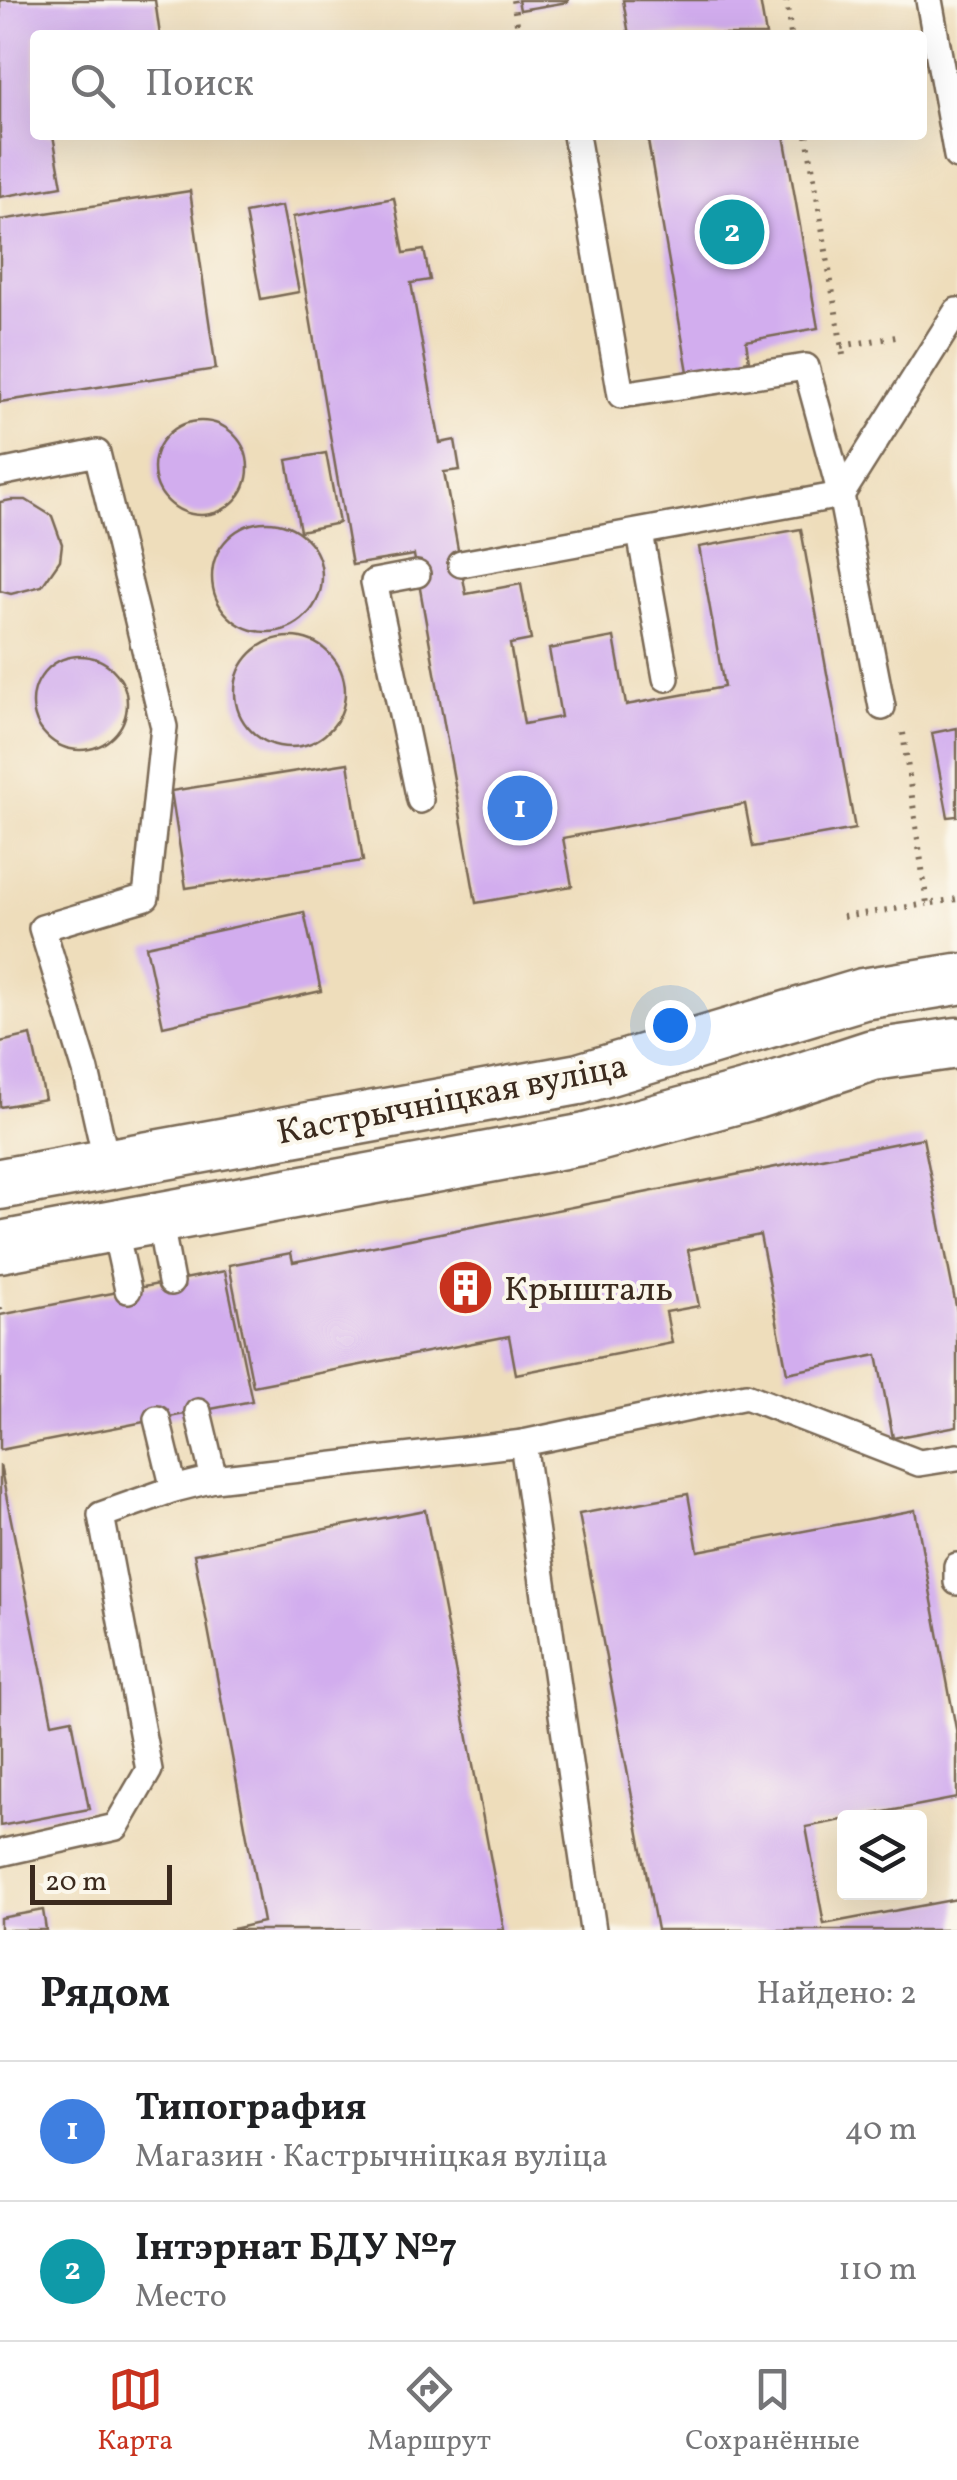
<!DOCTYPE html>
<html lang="ru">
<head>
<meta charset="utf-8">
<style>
  body { margin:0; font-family:Vollkorn,serif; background:#f6f6f6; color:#202124 }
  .controls { position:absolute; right:30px; bottom:30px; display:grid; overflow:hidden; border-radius:10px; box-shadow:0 10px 40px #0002 }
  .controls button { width:90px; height:90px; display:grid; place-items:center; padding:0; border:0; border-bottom:2px solid #e0e0e0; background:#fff; color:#202124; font:50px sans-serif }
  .scale { position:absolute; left:30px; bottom:25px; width:142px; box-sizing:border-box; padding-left:10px; border:5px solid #3b2a1e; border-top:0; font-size:28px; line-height:35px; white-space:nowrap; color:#3b2a1e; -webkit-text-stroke:8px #fbf7ec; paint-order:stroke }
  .you { position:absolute; left:670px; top:1025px; width:35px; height:35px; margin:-25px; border:8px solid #fff; border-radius:50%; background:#1a73e8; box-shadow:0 0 0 15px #1a73e833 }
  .badge { display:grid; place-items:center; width:65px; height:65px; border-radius:50%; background:#c8321e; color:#fff; font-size:32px; font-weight:700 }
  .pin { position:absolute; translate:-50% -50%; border:5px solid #fff; box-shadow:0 2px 10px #0006 }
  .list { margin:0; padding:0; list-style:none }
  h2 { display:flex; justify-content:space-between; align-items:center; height:130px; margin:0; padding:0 40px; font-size:42px }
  h2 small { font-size:32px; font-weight:400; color:#757577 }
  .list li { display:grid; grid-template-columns:65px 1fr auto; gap:30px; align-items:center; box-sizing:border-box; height:140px; padding:0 40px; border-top:2px solid #e0e0e0 }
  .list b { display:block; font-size:38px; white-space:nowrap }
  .list p { margin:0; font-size:32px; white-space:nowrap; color:#757577 }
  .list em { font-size:32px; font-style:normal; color:#757577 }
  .icon { flex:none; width:55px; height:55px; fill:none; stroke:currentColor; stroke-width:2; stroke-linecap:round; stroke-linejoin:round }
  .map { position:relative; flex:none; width:957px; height:1930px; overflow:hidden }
  .search { position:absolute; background:#fff; box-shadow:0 10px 40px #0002; left:30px; right:30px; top:30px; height:110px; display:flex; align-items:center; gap:25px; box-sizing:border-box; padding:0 35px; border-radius:10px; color:#757577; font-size:38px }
  .sheet { height:410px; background:#fff }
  nav { display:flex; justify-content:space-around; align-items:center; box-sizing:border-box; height:140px; border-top:2px solid #e0e0e0; background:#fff; font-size:28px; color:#757577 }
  nav a { display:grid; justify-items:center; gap:5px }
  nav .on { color:#c8321e }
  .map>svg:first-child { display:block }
  .building { fill:#d2adee }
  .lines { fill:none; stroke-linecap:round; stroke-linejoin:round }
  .service-casing { stroke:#7a6955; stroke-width:30 }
  .minor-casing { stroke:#7a6955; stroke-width:55 }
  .path { stroke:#7a6955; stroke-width:6; stroke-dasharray:2.5 8; stroke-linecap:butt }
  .service { stroke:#fff; stroke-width:25 }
  .minor { stroke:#fff; stroke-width:50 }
  .labels { text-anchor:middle; stroke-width:8; stroke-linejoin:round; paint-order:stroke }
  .street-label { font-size:35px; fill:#3b2a1e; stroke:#fbf7ec }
  .poi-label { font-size:35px; fill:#3b2a1e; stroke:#fbf7ec; text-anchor:start }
</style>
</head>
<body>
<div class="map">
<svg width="957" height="1930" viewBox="0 0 957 1930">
  <rect width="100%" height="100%" fill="#fbf7ec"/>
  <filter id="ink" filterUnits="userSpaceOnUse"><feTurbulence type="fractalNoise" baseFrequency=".01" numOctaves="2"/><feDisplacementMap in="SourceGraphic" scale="20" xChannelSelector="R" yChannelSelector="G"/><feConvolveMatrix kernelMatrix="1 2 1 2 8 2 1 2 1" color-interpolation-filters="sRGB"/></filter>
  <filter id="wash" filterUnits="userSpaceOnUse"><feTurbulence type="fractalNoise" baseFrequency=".0048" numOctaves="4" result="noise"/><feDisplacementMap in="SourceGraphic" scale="40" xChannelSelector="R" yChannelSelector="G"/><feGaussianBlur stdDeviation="2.25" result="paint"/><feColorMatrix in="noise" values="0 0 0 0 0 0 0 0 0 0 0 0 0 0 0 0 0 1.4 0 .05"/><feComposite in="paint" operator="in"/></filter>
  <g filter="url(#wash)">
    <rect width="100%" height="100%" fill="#edb"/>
    <g id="blocks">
      <g class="building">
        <path d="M0 0H155L160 35H35V135H53L62 186 0 197Z"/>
        <path d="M518 0H568V2L520 10Z"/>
        <path d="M623 0H760L766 35H629Z"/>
        <path d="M647 135H784L818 328 746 341 749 361 688 372Z"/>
        <path d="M190 191 216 369 0 402V220Z"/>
        <path d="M394 198 404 253 424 250 430 280 411 283 440 443 455 440 460 470 444 472 466 594 521 584 531 640 510 644 524 724 561 717 549 649 614 637 626 705 724 687 699 547 801 529 855 829 753 847 745 804 563 838 572 886 476 903 414 555 352 565 293 217Z"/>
        <path d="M282 206 299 292 261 299 245 213Z"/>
        <circle cx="201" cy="468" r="47"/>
        <path d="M326 453 339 523 300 531 287 460Z"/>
        <path d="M11 500H26L52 516 62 544 60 560 42 586 11 594 0 591V502Z"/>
        <circle cx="267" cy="577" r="55"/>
        <circle cx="290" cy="692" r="55"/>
        <circle cx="80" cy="703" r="47"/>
        <path d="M957 728V816L948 817 932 733Z"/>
        <path d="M348 763 363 861 186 888 171 791Z"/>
        <path d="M304 912 321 991 163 1026 146 946Z"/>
        <path d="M31 1035 45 1099 0 1107V1042Z"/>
        <path d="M923 1138 957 1311V1426L893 1438 877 1355 787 1373 760 1235 688 1250 699 1306 666 1312 672 1343 516 1374 509 1336 253 1386 229 1265 291 1253 293 1262Z"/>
        <path d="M225 1271 252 1401 0 1450V1315Z"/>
        <path d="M0 1465 52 1723 72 1719 89 1809 0 1826Z"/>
        <path d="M688 1494 698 1551 915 1510 957 1734V1798L806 1827 824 1924 957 1899V1930H657L579 1514Z"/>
        <path d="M425 1510 504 1930H228L263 1922 194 1554Z"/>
        <path d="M43 1910 46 1930H0V1918Z"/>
      </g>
    </g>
  </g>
  <g filter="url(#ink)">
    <use href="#blocks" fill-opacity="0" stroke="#7a6955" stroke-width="2.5"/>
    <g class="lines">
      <defs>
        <g id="service">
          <path d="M929 0 957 156"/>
          <path d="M576 135 621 395 806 367 841 495 882 707"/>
          <path d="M0 473 97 453 164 727 146 897 42 928 86 1071 109 1173"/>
          <path d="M640 533 666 678"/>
          <path d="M461 564 841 495 957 311"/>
          <path d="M417 574 374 582 420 800"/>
          <path d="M159 1218 171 1282"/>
          <path d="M114 1226 128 1290"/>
          <path d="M198 1412 214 1479"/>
          <path d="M157 1419 174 1489 214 1479 523 1443"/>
          <path d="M957 1566V1582"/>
          <path d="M0 1853 116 1827 149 1770 101 1515 174 1489"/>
          <path d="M593 1930 523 1443 746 1396 919 1463 957 1457"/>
        </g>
        <g id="minor">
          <path d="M0 1184 579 1079 863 994 957 979"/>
          <path d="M0 1247 586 1139 756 1093 873 1055 957 1043"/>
        </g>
      </defs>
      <use href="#service" class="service-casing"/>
      <use href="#minor" class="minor-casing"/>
      <g class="path">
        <path d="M513 0 519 35"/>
        <path d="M786 0 791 35"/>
        <path d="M807 135 843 355"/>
        <path d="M841 346 896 337"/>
        <path d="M903 733 927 904 957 899"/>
        <path d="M843 917 927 904"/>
        <path d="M0 1308 1 1312"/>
      </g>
      <use href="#service" class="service"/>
      <use href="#minor" class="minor"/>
    </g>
  </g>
  <defs>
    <symbol id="building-disc" viewBox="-11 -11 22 22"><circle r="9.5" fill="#c8321e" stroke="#fbf7ec"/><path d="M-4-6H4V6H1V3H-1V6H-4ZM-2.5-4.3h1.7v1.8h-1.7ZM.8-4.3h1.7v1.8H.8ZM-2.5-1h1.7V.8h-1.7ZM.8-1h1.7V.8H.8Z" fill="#fff"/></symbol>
  </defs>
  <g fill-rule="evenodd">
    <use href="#building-disc" x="434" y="1256" width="63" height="63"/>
  </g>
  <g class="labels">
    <g class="street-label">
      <text transform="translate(452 1098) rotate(-11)" y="12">Кастрычніцкая вуліца</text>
    </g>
    <g class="poi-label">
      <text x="504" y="1300">Крышталь</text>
    </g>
  </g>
</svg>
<div class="controls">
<button><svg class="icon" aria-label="layers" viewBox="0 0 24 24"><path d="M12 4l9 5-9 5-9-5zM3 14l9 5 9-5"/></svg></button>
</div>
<div class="scale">20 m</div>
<div class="you"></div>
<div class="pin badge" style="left:520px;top:808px;background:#3f7fe0">1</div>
<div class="pin badge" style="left:732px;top:232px;background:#0f9aa8">2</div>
<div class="search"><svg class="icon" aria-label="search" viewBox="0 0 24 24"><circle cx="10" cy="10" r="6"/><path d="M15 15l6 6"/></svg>Поиск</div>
</div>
<section class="sheet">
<h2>Рядом<small>Найдено: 2</small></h2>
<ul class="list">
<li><span class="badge" style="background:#3f7fe0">1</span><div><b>Типография</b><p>Магазин · Кастрычніцкая вуліца</p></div><em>40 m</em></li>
<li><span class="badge" style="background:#0f9aa8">2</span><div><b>Інтэрнат БДУ №7</b><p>Место</p></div><em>110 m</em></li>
</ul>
</section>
<nav>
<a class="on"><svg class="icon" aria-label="map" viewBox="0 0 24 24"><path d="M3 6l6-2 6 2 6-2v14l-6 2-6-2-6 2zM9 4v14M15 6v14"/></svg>Карта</a>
<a><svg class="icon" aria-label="directions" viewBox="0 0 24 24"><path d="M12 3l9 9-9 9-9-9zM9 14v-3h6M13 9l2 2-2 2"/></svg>Маршрут</a>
<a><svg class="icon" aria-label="saved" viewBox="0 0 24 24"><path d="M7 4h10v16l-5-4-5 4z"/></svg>Сохранённые</a>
</nav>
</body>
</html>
